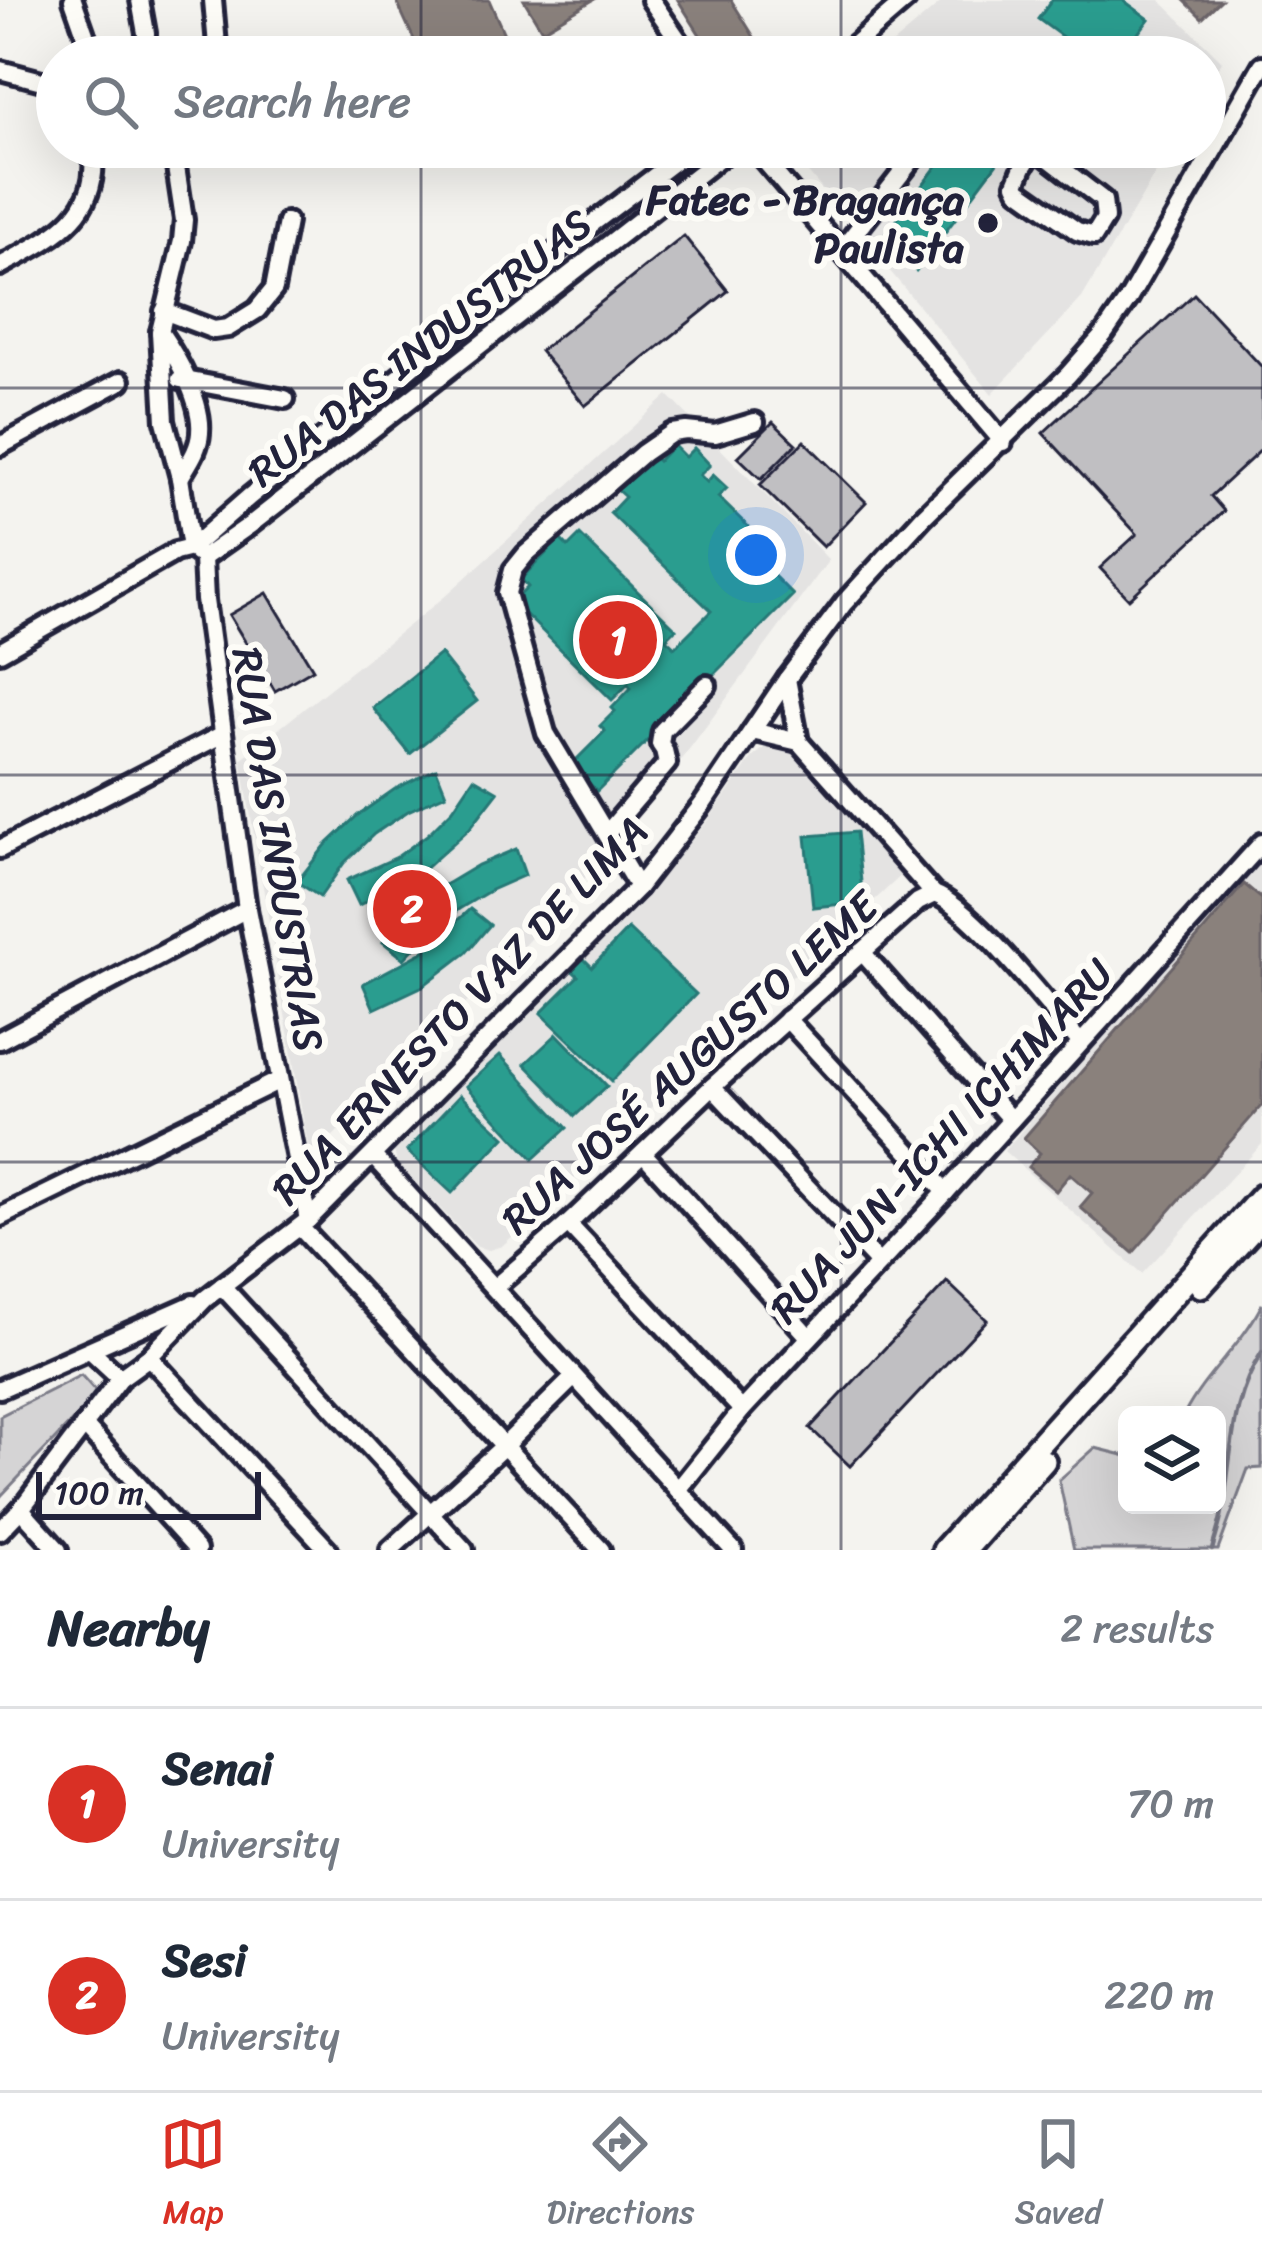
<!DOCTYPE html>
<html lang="en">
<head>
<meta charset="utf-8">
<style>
  body { margin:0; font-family:Sriracha,sans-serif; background:#f2f2f3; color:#1f2937 }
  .controls { position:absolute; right:36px; bottom:36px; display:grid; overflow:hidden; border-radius:18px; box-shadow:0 12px 48px #0002 }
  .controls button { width:108px; height:108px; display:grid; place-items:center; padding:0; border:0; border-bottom:3px solid #e0e1e3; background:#fff; color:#1f2937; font:60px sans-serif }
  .scale { position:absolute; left:36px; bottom:30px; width:225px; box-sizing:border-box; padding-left:12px; border:6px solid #22223b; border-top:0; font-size:33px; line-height:42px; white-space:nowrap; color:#22223b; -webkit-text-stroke:9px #fdfcf7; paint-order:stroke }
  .you { position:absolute; left:756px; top:555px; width:42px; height:42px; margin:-30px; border:9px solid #fff; border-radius:50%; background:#1a73e8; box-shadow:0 0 0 18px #1a73e833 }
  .badge { display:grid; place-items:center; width:78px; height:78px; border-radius:50%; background:#d93025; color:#fff; font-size:39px; font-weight:700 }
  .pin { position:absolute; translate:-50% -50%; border:6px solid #fff; box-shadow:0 3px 12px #0006 }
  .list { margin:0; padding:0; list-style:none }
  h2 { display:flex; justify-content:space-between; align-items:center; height:156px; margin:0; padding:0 48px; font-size:51px }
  h2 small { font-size:39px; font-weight:400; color:#747a83 }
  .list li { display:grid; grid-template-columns:78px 1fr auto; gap:36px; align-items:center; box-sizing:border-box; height:192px; padding:0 48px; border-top:3px solid #e0e1e3 }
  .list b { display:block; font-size:45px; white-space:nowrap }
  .list p { margin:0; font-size:39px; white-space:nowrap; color:#747a83 }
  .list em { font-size:39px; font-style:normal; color:#747a83 }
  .icon { flex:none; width:66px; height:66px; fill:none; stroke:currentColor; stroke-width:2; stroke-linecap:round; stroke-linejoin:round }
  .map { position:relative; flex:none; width:1262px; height:1550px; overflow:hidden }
  .search { position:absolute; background:#fff; box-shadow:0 12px 48px #0002; left:36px; right:36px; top:36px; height:132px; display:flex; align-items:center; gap:30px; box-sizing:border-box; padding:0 42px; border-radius:66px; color:#747a83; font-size:45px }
  .sheet { height:540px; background:#fff }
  nav { display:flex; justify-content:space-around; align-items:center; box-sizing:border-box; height:168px; border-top:3px solid #e0e1e3; background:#fff; font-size:33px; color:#747a83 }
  nav a { display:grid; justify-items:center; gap:6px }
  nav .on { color:#d93025 }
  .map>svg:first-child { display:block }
  .built { fill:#e4e3e2 }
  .green { fill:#d5d4d5; stroke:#7c7b88; stroke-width:3 }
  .schools { fill:#2a9d8f; stroke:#287876; stroke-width:3 }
  .industry { fill:#8a817c; stroke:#6b6468; stroke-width:3 }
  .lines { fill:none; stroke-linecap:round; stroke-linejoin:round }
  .stream { stroke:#757582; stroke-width:4.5 }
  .building { fill:#c0bfc2; stroke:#22223b; stroke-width:3 }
  .minor-casing { stroke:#22223b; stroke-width:26 }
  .major-casing { stroke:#22223b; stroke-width:30 }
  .minor { stroke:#fdfcf7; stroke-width:16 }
  .major { stroke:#fdfcf7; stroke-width:21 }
  .grid { fill:none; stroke:#22223b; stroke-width:3; stroke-opacity:0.55 }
  .poi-dot { fill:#22223b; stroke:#fdfcf7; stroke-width:4.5 }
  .labels { text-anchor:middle; stroke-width:12; stroke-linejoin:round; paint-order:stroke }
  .poi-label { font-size:42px; font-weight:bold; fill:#22223b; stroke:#fdfcf7; text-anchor:end }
  .street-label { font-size:42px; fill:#22223b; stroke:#fdfcf7 }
</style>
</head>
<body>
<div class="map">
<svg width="1262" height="1550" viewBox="0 0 1262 1550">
  <rect width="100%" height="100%" fill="#f4f3ef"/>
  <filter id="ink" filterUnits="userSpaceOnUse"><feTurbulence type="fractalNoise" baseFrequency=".00833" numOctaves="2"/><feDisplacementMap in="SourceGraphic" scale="24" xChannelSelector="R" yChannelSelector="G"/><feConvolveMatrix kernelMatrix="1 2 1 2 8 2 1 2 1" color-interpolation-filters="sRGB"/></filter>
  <g filter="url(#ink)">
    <g class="built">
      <path d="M944 0H1160L1222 61 1205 90V57H877Z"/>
      <path d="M787 147H1171L1082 298 992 394Z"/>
      <path d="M668 395 829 560 690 748 594 868 519 951 310 1159 241 759 443 598Z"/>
      <path d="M770 743 791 751 907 870 502 1246 489 1250 477 1247 397 1163 394 1151 405 1136 569 968 628 916 707 822 752 758Z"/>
      <path d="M1262 853V1144L1142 1274 1004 1151Z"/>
    </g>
    <g class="green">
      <path d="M1262 1304V1468L1248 1469 1218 1550H1074L1059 1480 1095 1448 1127 1456V1505H1217V1415H1184C1205 1374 1242 1345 1262 1304Z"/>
      <path d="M81 1375 98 1394 0 1497V1416Z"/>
    </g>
    <g class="schools">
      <path d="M1052 0H1123L1149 19 1120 57H1090L1038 19Z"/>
      <path d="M951 147H1009L916 271 879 243Z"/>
      <path d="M673 445 685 457 694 448 710 465 700 475 707 482 713 475 727 488 718 497 763 541 751 553 793 595 597 791 571 765 605 731 600 726 615 711 612 708 631 688 628 684 612 700 513 602 528 587 521 579 560 539 568 547 580 535 676 629 666 639 675 647 711 611 610 513 625 497 615 488 650 453 658 461Z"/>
      <path d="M440 654 477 701 410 754 373 708Z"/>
      <path d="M436 769 446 794 408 811 374 834 344 863 320 897 297 882 325 846 358 815 395 789Z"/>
      <path d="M474 778 498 792 470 828 420 873 359 905 347 880 397 857 427 835 453 809Z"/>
      <path d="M856 832 863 902 813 907 806 836Z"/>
      <path d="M516 849 525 875 491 890 459 909 429 932 404 959 383 942 411 912 443 886 478 865Z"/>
      <path d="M470 909 490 925 466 953 423 986 374 1009 363 984 421 953Z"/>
      <path d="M628 929 696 994 612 1081 541 1013 578 976 569 968 581 956 592 967Z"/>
      <path d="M557 1034 607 1086 575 1116 525 1064Z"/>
      <path d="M500 1055 567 1128 533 1159 466 1086Z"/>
      <path d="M460 1095 505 1137 452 1193 407 1151Z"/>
    </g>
    <g class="industry">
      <path d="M396 0H489L514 57H422Z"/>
      <path d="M524 0H593L542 30Z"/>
      <path d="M678 0H731L759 45 740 57H714Z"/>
      <path d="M1184 0H1221L1202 18Z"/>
      <path d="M1244 884 1262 899V1105L1133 1253 1080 1207 1092 1193 1070 1174 1056 1191 1028 1167 1040 1153 1024 1138Z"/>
    </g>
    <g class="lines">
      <path class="stream" d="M1212 1550C1215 1538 1220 1525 1222 1512 1233 1454 1229 1403 1262 1352"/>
    </g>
    <g class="building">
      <path d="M684 236 728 291 585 406 540 351Z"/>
      <path d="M1194 294 1262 367V449L1211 496 1224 511 1129 599 1100 568 1137 534 1043 433Z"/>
      <path d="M773 422 796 444 761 479 738 457Z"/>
      <path d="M804 441 866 502 823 547 760 485Z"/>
      <path d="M267 593 313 669 275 691 229 615Z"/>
      <path d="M947 1282 987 1320 850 1466 810 1428Z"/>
    </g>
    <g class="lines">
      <defs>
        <g id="minor">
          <path d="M73 0 93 57"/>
          <path d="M140 0 146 33 145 57"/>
          <path d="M213 0 218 57"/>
          <path d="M651 0 690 57"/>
          <path d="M840 57 906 0"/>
          <path d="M0 70 42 81 57 88"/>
          <path d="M173 147 184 220 182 241 160 332 165 421 180 478 191 548"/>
          <path d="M753 147 1003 442"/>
          <path d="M1034 147 1103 200 1105 218 1094 236 1077 231 1019 190 1016 184 1023 167 1035 148"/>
          <path d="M841 251 922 147"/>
          <path d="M0 266C52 238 103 215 92 147"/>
          <path d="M164 311 214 330 228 328 257 310 274 289 287 222"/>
          <path d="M160 332C177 357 203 402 200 433 199 450 188 464 180 478"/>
          <path d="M180 379 285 399"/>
          <path d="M0 446 121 381"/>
          <path d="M191 548 249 497 551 255 693 147"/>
          <path d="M203 558 205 600 247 909 308 1220"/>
          <path d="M203 558 250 525 733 147"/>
          <path d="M0 652 175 552 191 548 198 554"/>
          <path d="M787 679 799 742 934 894C971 907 1050 1008 1080 1042"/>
          <path d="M752 731 799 742"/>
          <path d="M608 832 667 763 664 750 660 744 662 731 707 685"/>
          <path d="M0 849 223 734"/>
          <path d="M638 887 546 733 507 593 513 570 526 554 643 453 672 433 686 431 715 434 755 422"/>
          <path d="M862 952 1011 1120"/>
          <path d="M787 1019 946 1192"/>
          <path d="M0 1040 247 909"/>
          <path d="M712 1087 879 1263"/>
          <path d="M643 1153 809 1337"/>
          <path d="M373 1156 733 1550"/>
          <path d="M0 1217 278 1081"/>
          <path d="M568 1224 742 1410"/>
          <path d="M300 1227 601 1550"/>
          <path d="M222 1286 464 1550"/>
          <path d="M495 1287 568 1224 712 1087 918 902 934 894"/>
          <path d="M90 1350 120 1378"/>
          <path d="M149 1357 328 1550"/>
          <path d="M0 1389 193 1304"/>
          <path d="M84 1425 197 1550"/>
          <path d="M678 1490 742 1410 946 1192 1262 843"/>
          <path d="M21 1509 58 1550"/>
          <path d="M0 1531 21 1509 120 1378 149 1357 205 1299 308 1220 638 887 702 805 787 679 844 603 924 516 1068 375 1104 334 1129 298 1262 65"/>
          <path d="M390 1550 504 1446 574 1377"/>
        </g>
        <g id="major">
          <path d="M1201 1286 1262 1219"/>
          <path d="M944 1550 1262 1196"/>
          <path d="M965 1550 1044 1461"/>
        </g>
      </defs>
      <use href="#minor" class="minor-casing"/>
      <use href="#major" class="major-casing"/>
      <use href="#minor" class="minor"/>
      <use href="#major" class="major"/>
    </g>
  </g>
  <path class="grid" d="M421 0V57M841 0V57M421 147V1550M841 147V1550M0 388H1262M0 775H1262M0 1162H1262"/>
  <circle class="poi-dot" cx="988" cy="223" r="12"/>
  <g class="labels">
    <g class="poi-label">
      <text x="964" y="214">Fatec - Bragança<tspan x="964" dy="48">Paulista</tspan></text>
    </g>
    <g class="street-label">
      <text transform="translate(419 347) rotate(-38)" y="15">RUA DAS INDUSTRUAS</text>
      <text transform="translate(279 849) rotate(81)" y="15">RUA DAS INDUSTRIAS</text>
      <text transform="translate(459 1010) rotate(-46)" y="15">RUA ERNESTO VAZ DE LIMA</text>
      <text transform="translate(689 1062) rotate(-42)" y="15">RUA JOSÉ AUGUSTO LEME</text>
      <text transform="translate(941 1140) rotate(-47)" y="15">RUA JUN-ICHI ICHIMARU</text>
    </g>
  </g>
</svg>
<div class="controls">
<button><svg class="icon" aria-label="layers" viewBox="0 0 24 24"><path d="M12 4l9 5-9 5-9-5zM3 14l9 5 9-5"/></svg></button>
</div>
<div class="scale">100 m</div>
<div class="you"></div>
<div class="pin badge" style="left:618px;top:640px">1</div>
<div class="pin badge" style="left:412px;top:909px">2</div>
<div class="search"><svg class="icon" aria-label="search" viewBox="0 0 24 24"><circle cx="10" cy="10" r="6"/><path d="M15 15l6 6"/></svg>Search here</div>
</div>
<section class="sheet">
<h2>Nearby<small>2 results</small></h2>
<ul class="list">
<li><span class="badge">1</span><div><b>Senai</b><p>University</p></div><em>70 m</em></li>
<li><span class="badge">2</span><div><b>Sesi</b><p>University</p></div><em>220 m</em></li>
</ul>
</section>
<nav>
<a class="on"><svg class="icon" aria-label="map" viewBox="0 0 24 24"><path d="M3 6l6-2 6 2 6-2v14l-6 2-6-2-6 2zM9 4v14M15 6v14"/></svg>Map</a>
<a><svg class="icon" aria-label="directions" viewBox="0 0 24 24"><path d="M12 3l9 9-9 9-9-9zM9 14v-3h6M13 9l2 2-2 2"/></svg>Directions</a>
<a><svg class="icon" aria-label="saved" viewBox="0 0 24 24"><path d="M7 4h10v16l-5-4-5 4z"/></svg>Saved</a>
</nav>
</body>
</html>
